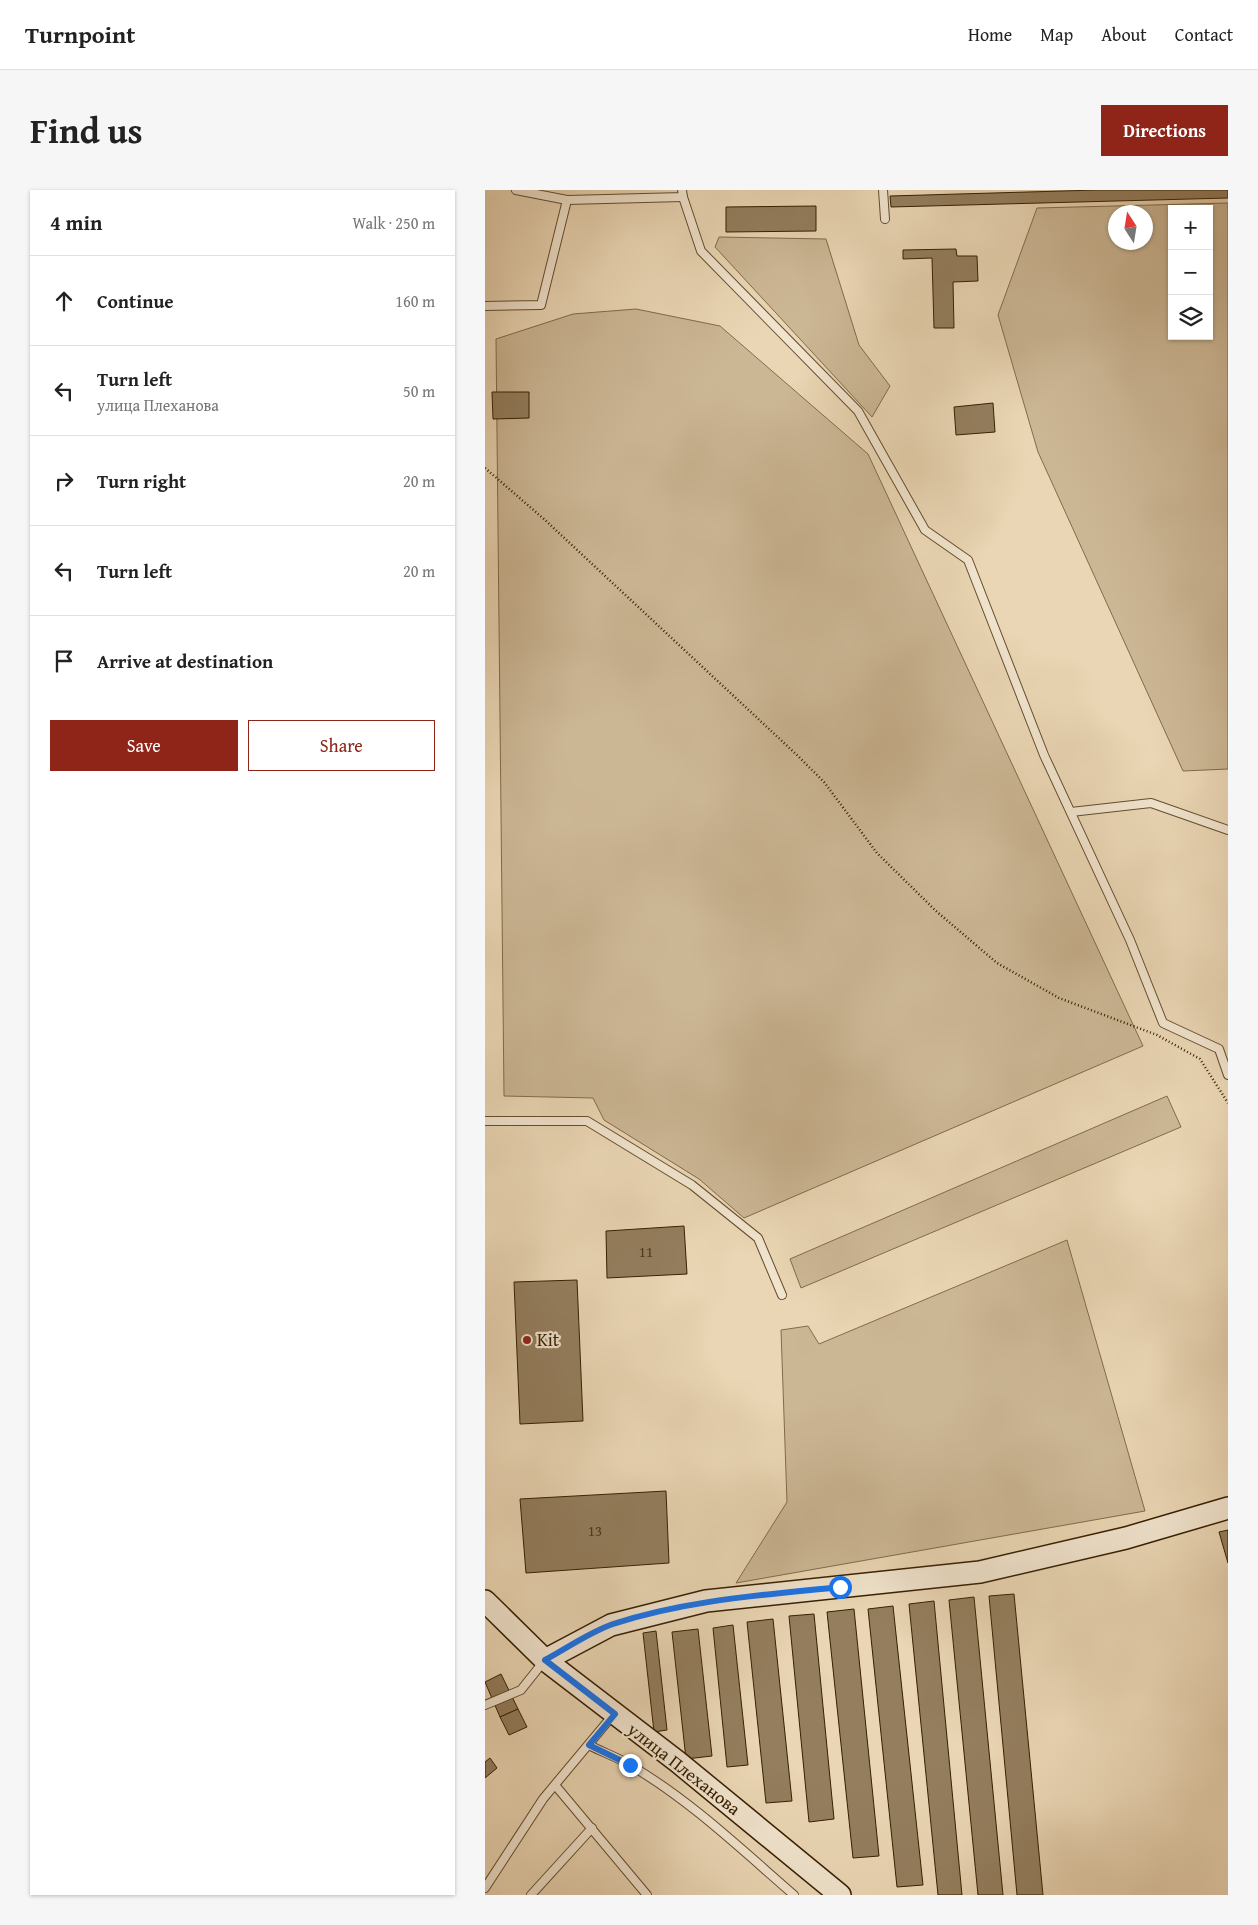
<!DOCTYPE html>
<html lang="en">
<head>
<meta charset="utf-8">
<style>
  body { margin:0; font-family:"Gentium Book Plus",serif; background:#f6f6f6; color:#222 }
  .controls { position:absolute; right:15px; top:15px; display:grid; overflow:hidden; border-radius:0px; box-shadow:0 1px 4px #0004 }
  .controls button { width:45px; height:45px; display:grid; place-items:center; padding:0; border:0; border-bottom:1px solid #e0e0e0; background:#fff; color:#222; font:25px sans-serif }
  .compass { position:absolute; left:623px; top:15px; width:45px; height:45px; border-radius:50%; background:#fff; box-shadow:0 1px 4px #0004; rotate:348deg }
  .stop { position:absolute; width:15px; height:15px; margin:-11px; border:4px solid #1a73e8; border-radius:50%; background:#fff }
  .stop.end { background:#1a73e8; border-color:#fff; box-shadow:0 1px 5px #0008 }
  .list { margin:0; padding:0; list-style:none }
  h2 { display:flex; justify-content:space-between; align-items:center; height:65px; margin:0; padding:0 20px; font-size:21px }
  h2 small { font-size:16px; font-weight:400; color:#767676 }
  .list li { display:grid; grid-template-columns:32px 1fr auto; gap:15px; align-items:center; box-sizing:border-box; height:90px; padding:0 20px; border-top:1px solid #e0e0e0 }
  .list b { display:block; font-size:19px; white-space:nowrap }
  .list p { margin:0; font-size:16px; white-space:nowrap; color:#767676 }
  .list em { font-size:16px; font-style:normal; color:#767676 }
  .actions { display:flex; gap:10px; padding:15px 20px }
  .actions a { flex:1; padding:11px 0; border:1px solid #8f2418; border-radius:0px; text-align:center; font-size:18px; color:#8f2418 }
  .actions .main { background:#8f2418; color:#fff }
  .icon { flex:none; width:28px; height:28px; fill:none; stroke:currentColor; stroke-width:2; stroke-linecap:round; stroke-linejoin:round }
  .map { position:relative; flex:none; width:743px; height:1705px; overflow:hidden; border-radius:0px }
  header { display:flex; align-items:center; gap:30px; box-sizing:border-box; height:70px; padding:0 25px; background:#fff; border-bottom:1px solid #e0e0e0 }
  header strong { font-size:24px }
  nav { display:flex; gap:28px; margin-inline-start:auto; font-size:18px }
  .intro { display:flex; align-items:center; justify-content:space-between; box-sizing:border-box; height:120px; padding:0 30px }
  h1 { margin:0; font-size:35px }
  .button { padding:12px 22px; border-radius:0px; background:#8f2418; color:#fff; font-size:18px; font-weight:700 }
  main { display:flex; gap:30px; padding:0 30px }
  aside { flex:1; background:#fff; border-radius:0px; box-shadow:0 1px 4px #0004 }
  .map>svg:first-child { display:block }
  .green { fill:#ccb795; stroke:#826b4a; fill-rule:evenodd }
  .building { fill:#947e5e; stroke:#371f00 }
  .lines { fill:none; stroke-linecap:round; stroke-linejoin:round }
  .lane-casing { stroke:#644d2d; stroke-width:10 }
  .secondary-casing { stroke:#371f00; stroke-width:24 }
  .path { stroke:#371f00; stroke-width:2.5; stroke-dasharray:1 2.5; stroke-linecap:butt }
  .lane { stroke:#f1e4ce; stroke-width:8 }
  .secondary { stroke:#f1e4ce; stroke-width:21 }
  .route { stroke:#1a73e8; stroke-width:6 }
  .poi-dot { fill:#8f2418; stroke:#f1e4ce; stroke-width:2 }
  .labels { text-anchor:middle; stroke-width:4.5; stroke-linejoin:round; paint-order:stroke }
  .number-label { font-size:15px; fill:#4e3718 }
  .poi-label { font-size:18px; fill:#371f00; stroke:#f1e4ce; text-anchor:start }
  .street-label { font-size:18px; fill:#371f00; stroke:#f1e4ce }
</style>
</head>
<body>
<header>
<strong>Turnpoint</strong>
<nav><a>Home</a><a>Map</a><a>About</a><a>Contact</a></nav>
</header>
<div class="intro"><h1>Find us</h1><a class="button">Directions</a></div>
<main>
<aside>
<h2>4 min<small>Walk · 250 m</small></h2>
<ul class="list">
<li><svg class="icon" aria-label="ahead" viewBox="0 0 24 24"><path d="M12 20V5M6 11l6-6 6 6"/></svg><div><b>Continue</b></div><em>160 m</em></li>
<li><svg class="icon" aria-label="left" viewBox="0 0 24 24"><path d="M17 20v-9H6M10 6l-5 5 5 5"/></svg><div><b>Turn left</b><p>улица Плеханова</p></div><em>50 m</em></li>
<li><svg class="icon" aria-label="right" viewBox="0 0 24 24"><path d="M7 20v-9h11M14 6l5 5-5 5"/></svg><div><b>Turn right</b></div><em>20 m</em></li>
<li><svg class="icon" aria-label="left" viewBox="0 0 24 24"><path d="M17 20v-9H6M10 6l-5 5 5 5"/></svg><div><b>Turn left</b></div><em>20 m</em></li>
<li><svg class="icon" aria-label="arrive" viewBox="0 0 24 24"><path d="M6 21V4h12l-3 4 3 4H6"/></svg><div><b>Arrive at destination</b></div></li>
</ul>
<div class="actions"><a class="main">Save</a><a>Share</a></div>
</aside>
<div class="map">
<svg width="743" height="1705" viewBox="0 0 743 1705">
  <rect width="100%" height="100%" fill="#ead6b4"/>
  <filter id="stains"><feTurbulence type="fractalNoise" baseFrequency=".004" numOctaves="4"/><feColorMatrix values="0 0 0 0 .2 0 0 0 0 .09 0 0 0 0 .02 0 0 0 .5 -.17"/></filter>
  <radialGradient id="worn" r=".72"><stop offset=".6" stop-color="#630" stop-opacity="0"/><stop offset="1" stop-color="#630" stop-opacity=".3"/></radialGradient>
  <g class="green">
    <path d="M743 13V579L698 581 553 262 513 125 552 18ZM687 19H724V146H687ZM660 22V52H630V22Z"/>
    <path d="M234 47 341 49 374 155 405 196 387 227 230 57Z"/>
    <path d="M151 119 235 136 383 264 658 856 259 1028 214 989 119 930 108 908 19 906 11 149 88 124Z"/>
    <path d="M682 906 696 937 316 1098 305 1069Z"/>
    <path d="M582 1050 660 1321 251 1393 302 1312 296 1140 323 1136 334 1154Z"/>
  </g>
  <g class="building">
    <path d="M612 0H743V8L406 17 405 6Z"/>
    <path d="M331 16V41L241 42V17Z"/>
    <path d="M471 59 472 66H492L493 91 468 92 469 138H449L447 68 418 69V60Z"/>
    <path d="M7 202H44V228L8 229Z"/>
    <path d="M508 213 510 242 471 245 469 217Z"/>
    <path d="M199 1036 202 1084 122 1088 121 1041Z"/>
    <path d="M92 1090 98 1231 35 1234 29 1092Z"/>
    <path d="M181 1301 184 1373 41 1383 35 1309Z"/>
    <path d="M743 1340V1373L734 1342Z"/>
    <path d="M529 1404 558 1705H532L504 1406Z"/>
    <path d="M489 1407 518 1705H493L464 1410Z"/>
    <path d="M449 1411 477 1705H453L424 1414Z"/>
    <path d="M408 1416 438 1695 412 1697 383 1419Z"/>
    <path d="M369 1419 394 1666 368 1668 342 1422Z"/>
    <path d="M329 1424 349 1629 324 1632 304 1426Z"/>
    <path d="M288 1429 307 1611 281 1613 262 1432Z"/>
    <path d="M248 1435 263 1575 242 1577 228 1438Z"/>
    <path d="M213 1439 227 1566 201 1569 187 1442Z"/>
    <path d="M171 1441 182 1540 169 1542 158 1443Z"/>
    <path d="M16 1484 33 1519 15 1527 0 1492Z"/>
    <path d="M33 1519 42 1537 24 1545 15 1527Z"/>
    <path d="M5 1568 12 1578 0 1588V1572Z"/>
  </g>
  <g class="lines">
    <defs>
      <g id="lane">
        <path d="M31 0 82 10 198 7 197 0"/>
        <path d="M398 0 400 29"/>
        <path d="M198 7 216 61 373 221 440 340 483 370 559 565 645 750 678 833 734 859 743 885"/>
        <path d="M0 116 56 115 82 10"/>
        <path d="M586 622 666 613 743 640"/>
        <path d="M0 931H102L207 995 273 1048 297 1105"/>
        <path d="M0 1515 36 1500 59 1471"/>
        <path d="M104 1555C117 1562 132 1567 145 1575 205 1610 257 1660 309 1705"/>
        <path d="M70 1595 162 1705"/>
        <path d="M0 1698 58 1609 128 1525"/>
        <path d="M46 1705 107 1638"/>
      </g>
      <g id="secondary">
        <path d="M0 1411 60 1470 193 1572 355 1705"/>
        <path d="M60 1470 126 1435 221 1411 495 1382 641 1348 743 1318"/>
      </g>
    </defs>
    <use href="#lane" class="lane-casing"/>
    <use href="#secondary" class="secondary-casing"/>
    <path class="path" d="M0 278 60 330 313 566 339 592 392 663 451 721 512 773 574 808 672 845 715 869 743 913"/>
    <use href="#lane" class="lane"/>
    <use href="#secondary" class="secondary"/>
  </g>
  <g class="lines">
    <path class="route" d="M145 1575 104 1555 130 1524 60 1470C82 1458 105 1442 128 1434 201 1410 279 1405 355 1397"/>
  </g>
  <circle class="poi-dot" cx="42" cy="1150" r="5"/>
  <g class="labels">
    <g class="number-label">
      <text x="161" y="1067">11</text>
      <text x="110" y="1346">13</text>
    </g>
    <g class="poi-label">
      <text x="52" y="1156">Kit</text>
    </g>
    <g class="street-label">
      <text transform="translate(199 1579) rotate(38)" y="6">улица Плеханова</text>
    </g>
  </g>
  <rect width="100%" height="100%" filter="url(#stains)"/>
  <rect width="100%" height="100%" fill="url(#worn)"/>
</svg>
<div class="controls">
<button>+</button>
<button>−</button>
<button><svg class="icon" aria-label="layers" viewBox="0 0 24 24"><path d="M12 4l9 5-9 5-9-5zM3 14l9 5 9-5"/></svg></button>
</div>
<svg class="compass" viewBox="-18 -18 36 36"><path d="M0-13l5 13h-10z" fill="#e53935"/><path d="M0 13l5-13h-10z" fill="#767676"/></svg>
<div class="stop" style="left:355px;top:1397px"></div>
<div class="stop end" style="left:145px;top:1575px"></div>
</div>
</main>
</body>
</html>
